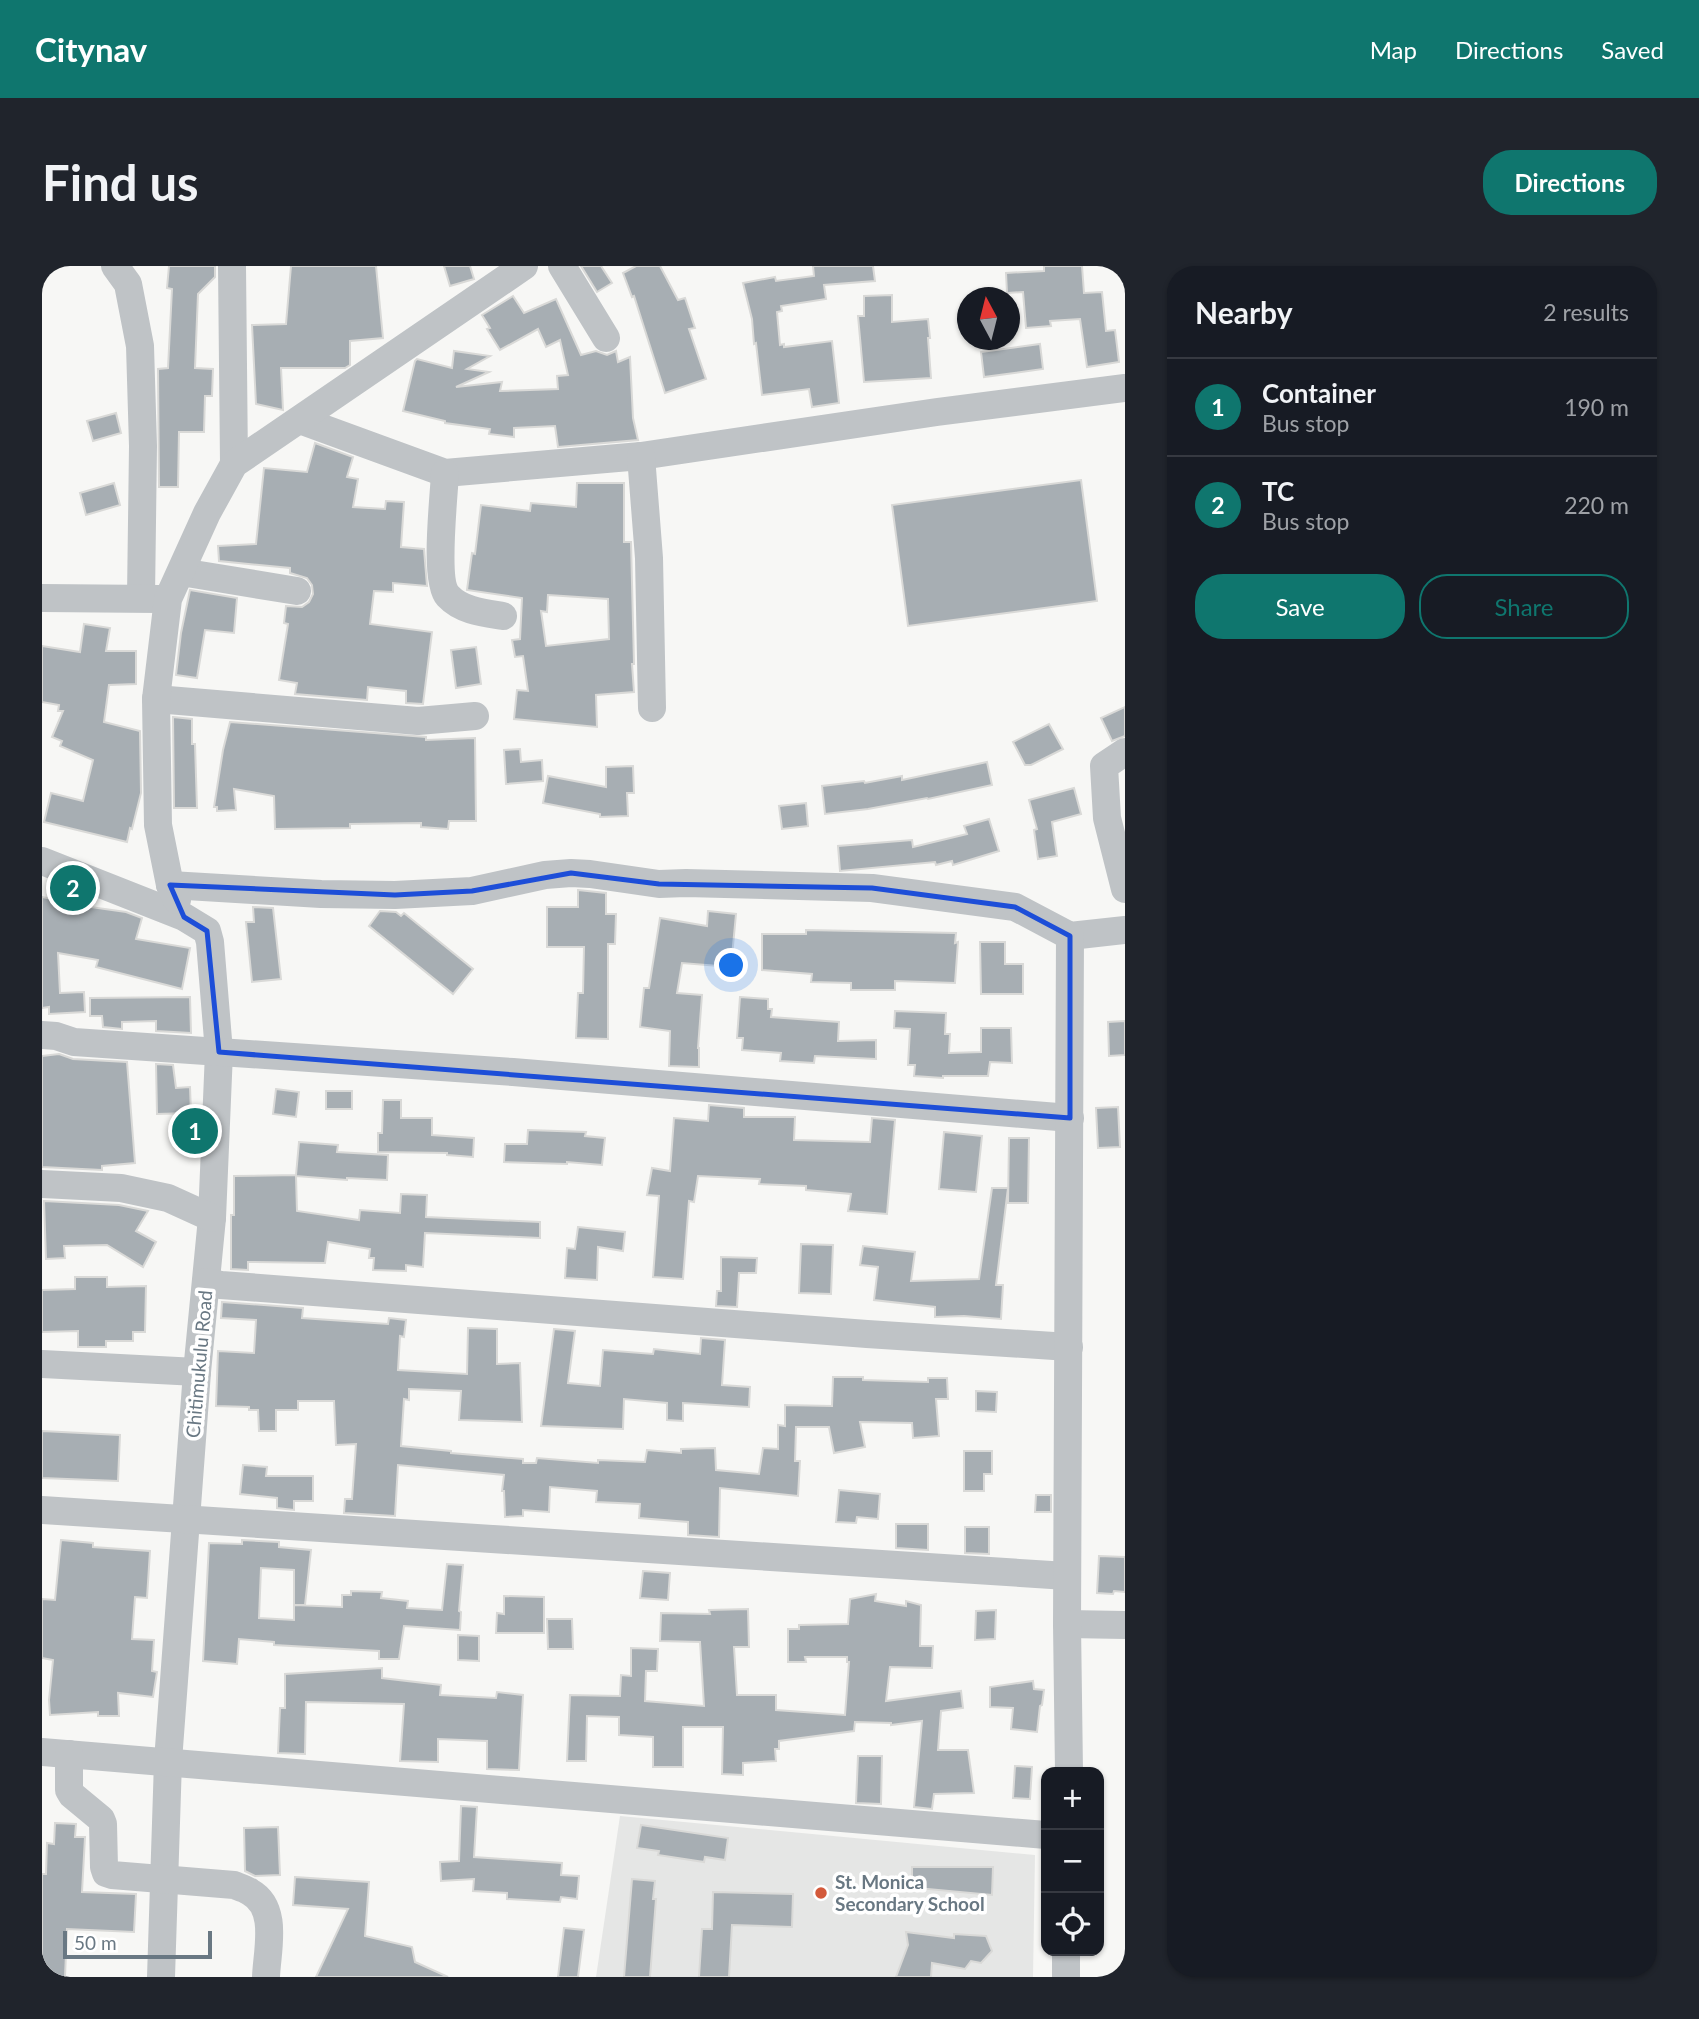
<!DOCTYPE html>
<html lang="en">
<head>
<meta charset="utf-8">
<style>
  body { margin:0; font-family:Lato,sans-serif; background:#20242c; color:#f1f3f6 }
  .controls { position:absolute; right:21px; bottom:21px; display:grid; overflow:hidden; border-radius:14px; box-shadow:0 2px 5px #0004 }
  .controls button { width:63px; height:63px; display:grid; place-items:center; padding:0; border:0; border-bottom:2px solid #363941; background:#171b24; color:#f1f3f6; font:35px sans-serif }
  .compass { position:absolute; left:915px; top:21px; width:63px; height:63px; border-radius:50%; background:#171b24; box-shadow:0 2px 5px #0004; rotate:353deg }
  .scale { position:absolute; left:21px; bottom:18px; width:149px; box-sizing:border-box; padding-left:7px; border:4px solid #697883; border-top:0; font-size:19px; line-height:24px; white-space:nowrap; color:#697883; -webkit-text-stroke:5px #fff; paint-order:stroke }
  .you { position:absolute; left:690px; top:700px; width:24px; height:24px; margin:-18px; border:5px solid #fff; border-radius:50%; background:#1a73e8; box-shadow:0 0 0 10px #1a73e833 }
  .badge { display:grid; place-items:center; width:46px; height:46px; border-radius:50%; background:#0f766e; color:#fff; font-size:23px; font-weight:700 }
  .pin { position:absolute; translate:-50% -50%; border:4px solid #fff; box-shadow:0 2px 7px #0006 }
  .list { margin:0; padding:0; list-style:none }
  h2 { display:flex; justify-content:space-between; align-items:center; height:91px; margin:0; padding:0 28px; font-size:30px }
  h2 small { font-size:23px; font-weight:400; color:#9ea1a6 }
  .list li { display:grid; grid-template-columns:46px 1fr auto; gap:21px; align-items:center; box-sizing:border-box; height:98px; padding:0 28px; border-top:2px solid #363941 }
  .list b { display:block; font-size:26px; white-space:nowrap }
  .list p { margin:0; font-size:23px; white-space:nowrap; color:#9ea1a6 }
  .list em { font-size:23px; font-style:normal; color:#9ea1a6 }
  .actions { display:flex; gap:14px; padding:21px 28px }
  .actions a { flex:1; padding:16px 0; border:2px solid #0f766e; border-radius:28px; text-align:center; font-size:24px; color:#0f766e }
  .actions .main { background:#0f766e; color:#fff }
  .icon { flex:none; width:38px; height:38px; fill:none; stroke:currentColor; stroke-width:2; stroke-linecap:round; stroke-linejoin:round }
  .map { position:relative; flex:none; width:1083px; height:1711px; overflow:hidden; border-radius:28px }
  header { display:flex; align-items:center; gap:42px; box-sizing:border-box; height:98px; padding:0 35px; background:#0f766e; color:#fff }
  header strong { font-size:33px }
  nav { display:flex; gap:38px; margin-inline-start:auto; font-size:24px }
  .intro { display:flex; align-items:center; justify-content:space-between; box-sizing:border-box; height:168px; padding:0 42px }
  h1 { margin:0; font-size:49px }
  .button { padding:18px 32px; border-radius:28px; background:#0f766e; color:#fff; font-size:24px; font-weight:700 }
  main { display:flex; gap:42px; padding:0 42px }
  aside { flex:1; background:#171b24; border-radius:28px; box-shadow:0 2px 5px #0004 }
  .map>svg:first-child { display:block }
  .built { fill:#e5e6e5 }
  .building { fill:#a7aeb3; stroke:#d9d9d7; stroke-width:2; fill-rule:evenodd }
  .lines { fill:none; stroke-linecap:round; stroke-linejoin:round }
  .minor { stroke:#bfc3c6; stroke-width:28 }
  .marked { fill:none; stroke:#1d4ed8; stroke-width:5; stroke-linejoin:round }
  .poi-dot { fill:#d3593a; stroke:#fff; stroke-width:2.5 }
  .labels { text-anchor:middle; stroke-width:7; stroke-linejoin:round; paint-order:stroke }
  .street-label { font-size:19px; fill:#697883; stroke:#fff }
  .poi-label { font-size:19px; font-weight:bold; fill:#697883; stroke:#fff; text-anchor:start }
</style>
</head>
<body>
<header>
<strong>Citynav</strong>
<nav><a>Map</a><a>Directions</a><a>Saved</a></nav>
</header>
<div class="intro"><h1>Find us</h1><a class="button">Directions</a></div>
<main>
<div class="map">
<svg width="1083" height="1711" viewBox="0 0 1083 1711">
  <rect width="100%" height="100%" fill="#f7f7f5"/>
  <path class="built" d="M578 1550 993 1589 991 1711H554Z"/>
  <g class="building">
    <path d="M127 0H173V11L156 28 153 102 171 103 170 130H163L162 166H137L136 221H117L116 103 126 102 130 23 125 22Z"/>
    <path d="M249 0H334L341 72 308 75V99L303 102H239L241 144 214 138 210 59 244 58Z"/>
    <path d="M402 0H428L432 13 408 20Z"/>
    <path d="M539 0H559L570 17 555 26Z"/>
    <path d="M594 0H618L636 34 643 32 653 62 647 63 664 113 623 127 592 30 590 31 581 7Z"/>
    <path d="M771 0H831L833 15 782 19 784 33 739 40 740 45 735 46 738 79 742 78V81L790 75 797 137 770 141 767 123 720 129 714 77 712 78 710 53 701 17 733 11 734 15 772 10Z"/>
    <path d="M1002 0H1040L1042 27 1060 26 1064 65 1073 64 1077 96 1045 101 1038 53 1008 55 1009 60 984 62 981 26 965 27 964 7 1002 5Z"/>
    <path d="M850 29V56L886 53 888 72H886L889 112 822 116 816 50H822V30Z"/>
    <path d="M471 30 482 47 514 33 539 89 554 85 565 89 574 85 576 96 588 91 591 152 596 174 516 181 513 160 472 162V171L447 168 448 163 403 157V155L361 145 373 95 375 93 410 102 412 85 448 90 425 103 447 106 414 121 460 116 458 125 516 123 515 110 526 109 518 74 504 81 496 63 458 84 445 63 448 62 440 49Z"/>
    <path d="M998 78 1001 103 942 111 939 86Z"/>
    <path d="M74 147 79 167 51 175 45 155Z"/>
    <path d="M273 177 311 191 305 211 316 213 311 241 343 243 344 235 362 236 359 281 382 283 385 320 351 317V326L332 325 328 358 390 366 381 438 364 437V425L326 421 325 434 253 428 255 417 237 414 246 358 242 357 244 340 260 341 267 336 271 328 270 319 265 312 248 307V302L177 295 176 280 214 278 222 202 265 206Z"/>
    <path d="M1039 214 1055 335 866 360 850 239Z"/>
    <path d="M72 217 78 239 44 249 38 227Z"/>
    <path d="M535 217H582V276H589L592 398H590L592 426 554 429 555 461 472 453 475 424 486 425 481 390 473 391 470 374 478 373 480 332 425 324 430 287 433 288 439 239 488 245 489 237 534 241ZM506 329 566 333 567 373 504 380 499 345 505 346Z"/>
    <path d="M148 324 195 332 192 367 163 364 155 412 134 409 139 367Z"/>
    <path d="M42 358 68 362 64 385H94V418L67 419 62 456 98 465 99 527 90 563 88 562 85 576 2 556 9 527 41 535 51 494 18 480 20 475 10 471 21 445H16L17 439 0 436V380L38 386Z"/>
    <path d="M434 381 439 418 414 422 409 384Z"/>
    <path d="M1083 441V470L1070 475 1059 452Z"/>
    <path d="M131 451 150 453V478H153L155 542H132Z"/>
    <path d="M188 456 384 471V474L433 472 434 555H407L406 563 379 561V557L308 558V562L233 563 232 530 192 523 194 544 175 545V541H172L181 484Z"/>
    <path d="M1007 458 1021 483 989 499H983L971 476Z"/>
    <path d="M478 483 479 496 500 494 501 515 464 518 462 484Z"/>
    <path d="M945 496 950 519 886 533 885 532 826 543 783 548 780 520 822 515 823 517 860 510V514Z"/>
    <path d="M591 500 592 527H585L586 550 558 551V548L501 537 506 510 564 521V501Z"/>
    <path d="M1032 522 1039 548 1010 556 1015 590 996 593 992 564 995 563 987 534Z"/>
    <path d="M764 537 766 560 740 563 737 540Z"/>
    <path d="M947 553 957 585 911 599 910 595 894 599 893 596 798 605 796 580 870 574 871 581 925 568 922 560Z"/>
    <path d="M536 624 564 627V648H574L573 678H566V773L534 772 536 727H541L542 681H505V641H536Z"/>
    <path d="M0 631 27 636V638L84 646 100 652 94 673 148 682 140 723 54 701 56 694 16 687 18 727 42 726 43 746 7 748V741L0 742Z"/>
    <path d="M211 641 231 642 239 713 210 716 204 656H212Z"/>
    <path d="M338 645 354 646 359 650 362 647 431 703 411 728 327 660Z"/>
    <path d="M666 645 694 648 689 701 640 697 635 727 660 729 656 782H657V801L627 800 628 765 598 761 602 722H607L618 652 665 660Z"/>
    <path d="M764 664 914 667 913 677 916 676 913 717 853 715V724H809V717L769 716 770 708 720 704V668H764Z"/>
    <path d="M938 676H963V698H981V728H939Z"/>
    <path d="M148 731 149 767 114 765V755L80 756V763L61 761 60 750H48V732Z"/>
    <path d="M698 731 726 733V743H730L729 751 797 756 796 775 834 774V793L773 790 772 797 738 795 739 787 700 784 701 772H695Z"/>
    <path d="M853 745 904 747 903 768H908L907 787 939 786V762H969L970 797 948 796 946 810H901V812L872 810 873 799H866L868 763 852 762Z"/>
    <path d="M1083 755V789L1067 790 1066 756Z"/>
    <path d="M17 788 31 793 85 796 93 897 60 900V904L0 901V790Z"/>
    <path d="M114 798 131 799 134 822 148 821 149 847 115 848Z"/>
    <path d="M234 823 257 826 254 851 231 848Z"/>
    <rect x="284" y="825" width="26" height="18"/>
    <path d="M341 834H359V852H390V869L432 872 431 891 405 889V887L336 886V867H340Z"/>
    <path d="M667 839 702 842V851H753L752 874 828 876 830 852 853 854 845 948 806 945 809 928 764 924V920L717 918 718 913 656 910 652 936 647 935 641 1013 611 1011 617 930 605 929 610 902 628 905 632 852 666 855Z"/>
    <path d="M1076 841 1078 881 1056 882 1054 842Z"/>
    <path d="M486 864 544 866 543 870 563 872 560 899 525 896V898L462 896 463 878H485Z"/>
    <path d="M902 866 940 870 934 926 897 923Z"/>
    <path d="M967 872H987L986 937H966Z"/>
    <path d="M257 876 296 879 295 886 346 889 345 914 305 912V914L254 910 255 945 317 954 318 944 358 947 359 928 385 929 384 951 498 956V972L383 967 381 1001 364 999V1005L331 1004 332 992H327L328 983 286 976 283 997 206 996V1004L189 1003V949H192V910L254 909Z"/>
    <path d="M950 922H966L954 1019H961L959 1053 922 1050 893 1051V1041L832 1034 836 1001 818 999 821 980 873 986 869 1015 937 1013Z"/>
    <path d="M2 935 77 939 106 945 94 965 114 976 101 1001 65 979 22 980 23 992 4 993Z"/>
    <path d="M536 961 583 966 581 985 556 981 555 1014 523 1012 525 982 533 983Z"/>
    <path d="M759 978 791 979 789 1028 757 1027Z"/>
    <path d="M679 991 715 992 714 1007H697L695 1041 674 1040 675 1025H679Z"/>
    <path d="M33 1011H65V1021L104 1020 103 1066H91V1075H64V1081H36V1065L0 1066V1024L33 1023Z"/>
    <path d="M180 1036 261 1042 260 1052 346 1058 347 1052 364 1054 362 1071 358 1070 356 1104 425 1108 426 1062 455 1063V1098L478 1097 480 1156 417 1154 419 1125 367 1123V1134L362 1133 359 1180 409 1185V1187L481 1193V1197H494L495 1192 556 1197V1194L603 1196 605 1184 639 1187V1183L673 1182 674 1204 717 1208 721 1182 736 1183V1159L743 1160V1139L790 1140 791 1111H821V1114L886 1116V1112H905L906 1133H894L897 1170 871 1172 870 1157 818 1156 823 1181 792 1187 787 1161H754L753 1195H758L756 1230 678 1222 677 1271 646 1269V1256L597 1252 598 1238 554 1236 555 1225 508 1221 507 1246 481 1244V1250L463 1251 462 1225H460L462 1209 356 1199 353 1250 302 1247 303 1233H310L314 1178 294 1179 292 1135H256V1144H234V1165H217L216 1144H207V1141L174 1140 176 1085 212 1087 214 1054 179 1052Z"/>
    <path d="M512 1063 533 1065 526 1117 558 1120 561 1084 611 1088 612 1083 658 1088 659 1072 683 1074 680 1119 708 1121 707 1141 641 1137V1155L625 1154V1137L582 1133 581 1163 499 1160Z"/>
    <path d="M934 1125 955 1126 954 1146 934 1145Z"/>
    <path d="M0 1165 78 1169 76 1215 0 1212Z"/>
    <path d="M922 1185H950V1208H942V1225H922Z"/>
    <path d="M201 1199 225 1201 224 1210H271V1235H252V1244L235 1242V1232L198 1228Z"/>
    <path d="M797 1224 838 1228 836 1253 815 1251 814 1257 794 1256Z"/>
    <path d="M994 1229H1009V1246H993Z"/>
    <path d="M854 1258H886V1284L854 1282Z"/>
    <path d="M923 1261H947V1288L923 1287Z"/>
    <path d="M19 1274 51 1277V1281L108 1285 105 1332 93 1331 90 1373 112 1374 110 1405 115 1406 111 1431 76 1427 77 1450H56V1446L8 1449 7 1434 11 1394 0 1392V1333L13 1334Z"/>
    <path d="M200 1274 237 1276V1281L269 1284 263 1339H252V1304L219 1302 217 1352 252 1354V1339L300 1341V1329H309V1325L340 1326 339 1332 366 1335 365 1342 400 1344 405 1298 421 1299 417 1345 419 1346 418 1364 362 1360 357 1393H337V1385L232 1379V1376L197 1373 195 1398 161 1395 167 1277 200 1278Z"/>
    <path d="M1057 1290 1083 1291V1326L1072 1325 1071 1328 1055 1327Z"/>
    <path d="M601 1305 628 1307 626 1334 598 1332Z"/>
    <path d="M834 1328 833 1335 864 1340V1335L879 1339 878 1380H891L890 1402 848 1401 844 1435 919 1425 921 1442 899 1445 896 1484H926L932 1527 892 1528 890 1543 872 1541 880 1455 849 1459V1457L813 1456 812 1465 737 1475V1483H733L734 1495 701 1497V1509L680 1508 681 1461H641V1501H611V1471L577 1469V1451L545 1450 544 1495H525L528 1429 578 1430 579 1409 589 1410V1382L616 1383 615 1405H604L603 1435 662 1440 658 1376 618 1375 619 1347 668 1348 667 1344 706 1343 707 1381H692L695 1429H734V1444L803 1449 807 1396H805V1391H763L764 1396H746V1363H757V1359L806 1358 808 1333Z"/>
    <path d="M462 1330 502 1331V1367H454L455 1347 462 1348Z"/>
    <path d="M954 1344 953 1373 933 1374 934 1345Z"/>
    <path d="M505 1353H530L531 1383H506Z"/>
    <path d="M416 1369 437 1370V1395L416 1394Z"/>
    <path d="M340 1402V1412L399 1419 398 1429 454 1432 455 1426 481 1429 477 1504 445 1503V1475L396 1473V1496L358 1495 362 1438 264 1436 263 1488 236 1487 238 1442H243V1408Z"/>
    <path d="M991 1415 992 1423 1002 1424 1000 1439 998 1440 995 1466 969 1463 971 1442 948 1441V1421Z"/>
    <path d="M816 1490H840L839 1538 814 1537Z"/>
    <path d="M973 1500 990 1501 988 1533 971 1532Z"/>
    <path d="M419 1540 435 1541 432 1591 520 1597 519 1609 537 1610 535 1633 519 1631 518 1636 465 1633V1627L431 1625 432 1613 399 1615 398 1596 417 1595Z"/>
    <path d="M13 1557 34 1558 33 1571H43L40 1626 94 1628 92 1666 25 1663 23 1711H0V1608H4L5 1577 12 1578Z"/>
    <path d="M599 1559 686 1572 683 1594 663 1591 662 1596 616 1589 617 1585 595 1582Z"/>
    <path d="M236 1561 238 1609 213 1610 203 1605 202 1562Z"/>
    <path d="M870 1601H951L950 1629 864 1621 870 1610Z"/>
    <path d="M253 1611 327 1616 323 1670 370 1681 373 1696 406 1711H274L306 1643 251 1639Z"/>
    <path d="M590 1613 613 1615 611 1633H614L608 1711H582Z"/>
    <path d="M671 1626 751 1628 750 1661 690 1659 687 1711H657L660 1663H670Z"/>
    <path d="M522 1662 542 1664 536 1711H516Z"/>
    <path d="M864 1666 912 1672V1668L944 1670 950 1685 939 1697 929 1695 923 1703 890 1697 889 1711H854L866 1679Z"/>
  </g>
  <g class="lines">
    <g class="minor">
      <path d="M73 0 86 18 98 80 101 180 99 331"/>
      <path d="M190 0 192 198"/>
      <path d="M520 0 564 72"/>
      <path d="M258 154 403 207 599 190 895 146 1083 122"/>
      <path d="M599 190 607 292 610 442"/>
      <path d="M403 207C402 230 392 315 406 330 420 345 442 347 461 350"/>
      <path d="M139 306 255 325"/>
      <path d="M0 332 116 333"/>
      <path d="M114 433 376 455 433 450"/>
      <path d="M1083 486 1062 500 1065 552 1083 623"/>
      <path d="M0 595 142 651 165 665 168 676 177 786 170 952 155 1106 126 1495 119 1711"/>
      <path d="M128 619 279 628 353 629 430 625 503 609 529 607 548 608 617 618 644 617 830 622 973 641 1028 670 1083 664"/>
      <path d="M135 634 128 619 116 559 114 433 126 333 165 247 192 198 482 0"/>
      <path d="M0 769 14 770 32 776 471 806 1028 852"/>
      <path d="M0 918 79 922 126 932 170 952"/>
      <path d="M164 1016 179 1019 825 1068 1027 1081"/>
      <path d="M0 1098 155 1106"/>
      <path d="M0 1244 1025 1310"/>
      <path d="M1025 1358 1083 1359"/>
      <path d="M0 1486 1004 1569"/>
      <path d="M27 1488V1524L30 1529 59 1553 61 1558 62 1601 64 1607 70 1609 192 1619C197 1621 204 1623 208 1626 237 1642 225 1684 224 1711"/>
      <path d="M1027 1506 1025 1358 1028 670"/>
      <path d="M1024 1685V1711"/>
    </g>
  </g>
  <path class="marked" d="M529 607 617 618 830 622 973 641 1028 670V852L177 786 165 665 142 651 128 619 353 629 430 625Z"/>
  <circle class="poi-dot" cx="779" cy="1627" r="7"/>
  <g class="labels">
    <g class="street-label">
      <text transform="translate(157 1098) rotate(-85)" y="7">Chitimukulu Road</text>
    </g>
    <g class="poi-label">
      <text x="793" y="1623">St. Monica<tspan x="793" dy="22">Secondary School</tspan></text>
    </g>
  </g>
</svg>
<div class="controls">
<button>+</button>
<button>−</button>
<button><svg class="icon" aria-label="locate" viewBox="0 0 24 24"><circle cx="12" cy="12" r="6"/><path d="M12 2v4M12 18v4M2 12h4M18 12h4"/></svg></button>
</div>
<svg class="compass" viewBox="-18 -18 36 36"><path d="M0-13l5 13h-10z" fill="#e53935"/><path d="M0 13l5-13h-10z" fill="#9ea1a6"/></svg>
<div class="scale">50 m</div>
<div class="you"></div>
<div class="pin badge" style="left:153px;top:865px">1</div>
<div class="pin badge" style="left:31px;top:622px">2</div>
</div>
<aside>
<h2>Nearby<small>2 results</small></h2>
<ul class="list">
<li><span class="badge">1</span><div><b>Container</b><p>Bus stop</p></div><em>190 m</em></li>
<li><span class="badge">2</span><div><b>TC</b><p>Bus stop</p></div><em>220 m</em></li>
</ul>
<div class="actions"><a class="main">Save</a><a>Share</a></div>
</aside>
</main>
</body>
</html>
